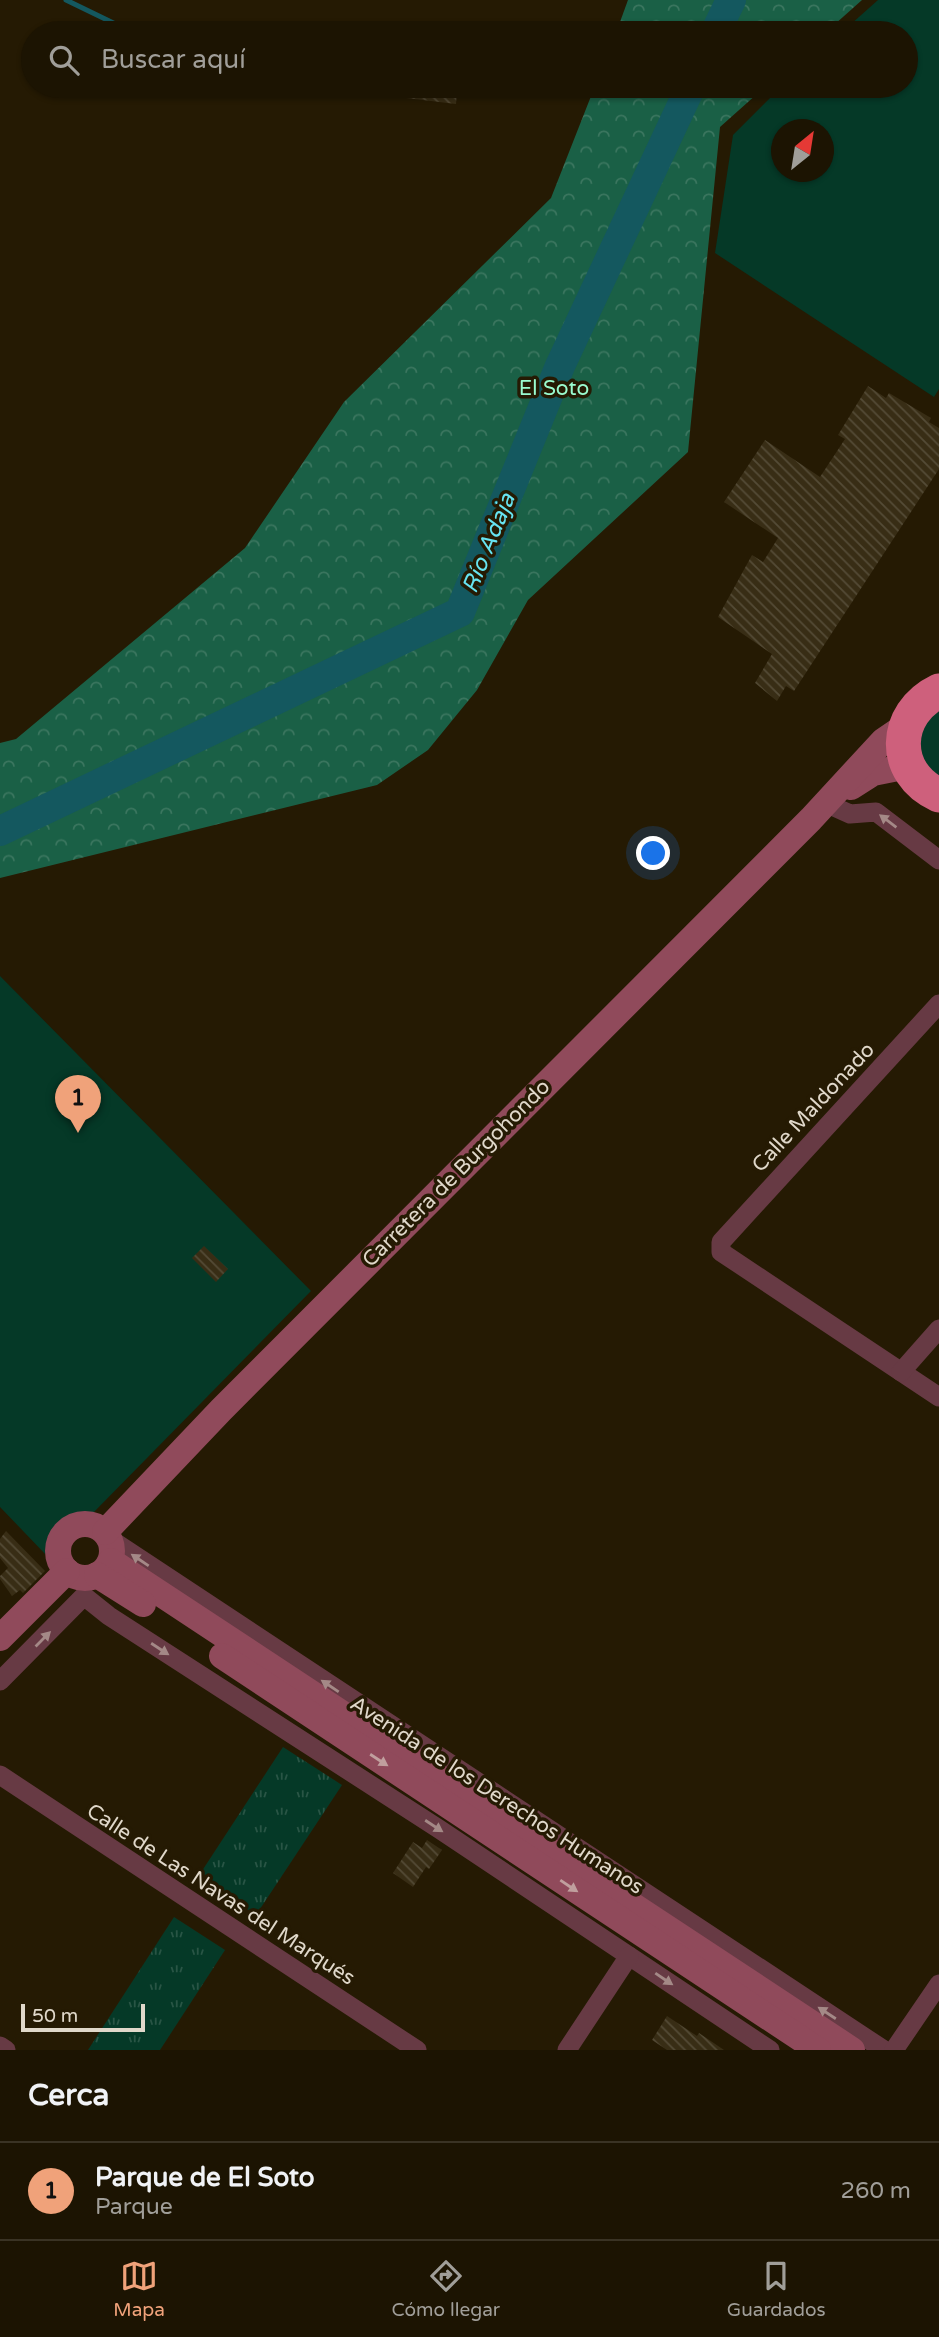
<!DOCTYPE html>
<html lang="es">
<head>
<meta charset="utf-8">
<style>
  body { margin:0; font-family:"Varela Round",sans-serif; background:#292111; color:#f1f3f6 }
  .compass { position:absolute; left:771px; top:119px; width:63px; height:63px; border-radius:50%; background:#1c1402; box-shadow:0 2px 5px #0004; rotate:30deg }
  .scale { position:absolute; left:21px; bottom:18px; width:124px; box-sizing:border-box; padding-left:7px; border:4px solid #e0d8ca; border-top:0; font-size:19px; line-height:24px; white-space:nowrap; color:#e0d8ca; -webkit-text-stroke:5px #251a03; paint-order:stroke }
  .you { position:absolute; left:654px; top:854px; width:24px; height:24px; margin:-18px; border:5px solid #fff; border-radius:50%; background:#1a73e8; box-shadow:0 0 0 10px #1a73e833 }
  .badge { display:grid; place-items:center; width:46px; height:46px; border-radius:50%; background:#f0a27a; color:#111; font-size:23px; font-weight:700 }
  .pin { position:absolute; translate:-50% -58px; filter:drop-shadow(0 2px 4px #0008) }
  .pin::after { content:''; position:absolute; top:37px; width:24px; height:21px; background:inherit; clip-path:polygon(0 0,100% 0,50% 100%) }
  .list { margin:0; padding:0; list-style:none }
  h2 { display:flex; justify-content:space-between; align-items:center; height:91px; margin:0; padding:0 28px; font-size:30px }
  h2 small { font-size:23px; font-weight:400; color:#a09e99 }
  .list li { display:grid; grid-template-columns:46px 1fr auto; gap:21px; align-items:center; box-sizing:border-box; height:98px; padding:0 28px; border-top:2px solid #3a3324 }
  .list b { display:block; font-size:26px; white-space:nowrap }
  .list p { margin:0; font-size:23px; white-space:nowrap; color:#a09e99 }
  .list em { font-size:23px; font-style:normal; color:#a09e99 }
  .icon { flex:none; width:38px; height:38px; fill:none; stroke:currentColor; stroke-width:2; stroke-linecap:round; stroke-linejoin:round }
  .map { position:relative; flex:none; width:939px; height:2050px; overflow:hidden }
  .search { position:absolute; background:#1c1402; box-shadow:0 2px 5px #0004; left:21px; right:21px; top:21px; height:77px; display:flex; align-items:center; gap:18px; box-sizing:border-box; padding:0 24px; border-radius:38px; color:#a09e99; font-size:26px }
  .sheet { height:189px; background:#1c1402 }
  nav { display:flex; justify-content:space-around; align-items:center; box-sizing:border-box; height:98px; border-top:2px solid #3a3324; background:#1c1402; font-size:19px; color:#a09e99 }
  nav a { display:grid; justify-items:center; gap:4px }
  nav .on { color:#f0a27a }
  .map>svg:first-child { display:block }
  .grass { fill:url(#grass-tufts) }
  .forest { fill:url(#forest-crowns) }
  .green { fill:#053927; fill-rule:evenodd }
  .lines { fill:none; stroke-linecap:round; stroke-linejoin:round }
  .stream { stroke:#14585f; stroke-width:5 }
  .river { stroke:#14585f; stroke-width:30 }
  .building { fill:url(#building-back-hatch) }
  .street { stroke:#673a44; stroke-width:19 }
  .secondary { stroke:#904a5b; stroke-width:26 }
  .highway { stroke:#ce607c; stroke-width:35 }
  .oneway { fill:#a48987 }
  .oneway2 { fill:#c09f9e }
  .labels { text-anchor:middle; stroke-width:7; stroke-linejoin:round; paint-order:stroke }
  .park-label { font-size:21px; fill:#9afcd0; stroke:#251a03 }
  .street-label { font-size:21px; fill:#e0d8ca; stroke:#251a03 }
  .water-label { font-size:23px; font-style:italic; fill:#67e4f2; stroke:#251a03 }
</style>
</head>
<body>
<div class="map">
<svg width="939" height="2050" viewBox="0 0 939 2050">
  <defs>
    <pattern id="grass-tufts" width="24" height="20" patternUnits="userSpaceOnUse" patternTransform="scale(1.75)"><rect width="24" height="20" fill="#053927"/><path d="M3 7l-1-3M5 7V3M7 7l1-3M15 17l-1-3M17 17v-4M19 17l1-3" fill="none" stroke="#295545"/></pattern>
    <pattern id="forest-crowns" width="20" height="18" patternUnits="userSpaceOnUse" patternTransform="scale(1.75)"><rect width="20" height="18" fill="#1a6046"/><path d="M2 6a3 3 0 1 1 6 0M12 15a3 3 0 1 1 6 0" fill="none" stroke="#3b765f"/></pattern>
    <pattern id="building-back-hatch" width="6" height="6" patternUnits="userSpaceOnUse" patternTransform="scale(1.75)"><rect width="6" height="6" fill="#382d15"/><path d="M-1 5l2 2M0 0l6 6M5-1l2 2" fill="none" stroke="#544b36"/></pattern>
  </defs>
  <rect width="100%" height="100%" fill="#251a03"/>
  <g class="grass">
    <path d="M283 1747 342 1785 256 1915 198 1877Z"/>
    <path d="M174 1917 225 1950 160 2050H88Z"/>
  </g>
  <g class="forest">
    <path d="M628 0H862L825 33H616Z"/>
    <path d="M595 86H766L720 127 688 452 528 600 477 690 428 750 377 785 0 878V743L16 739 245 548 344 402 551 198Z"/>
  </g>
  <g class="green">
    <path d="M878 0H939V389L934 397 715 253 733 135 782 86H906V33H841ZM782 130H824V172H782Z"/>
    <path d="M939 706V780L926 770 916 736Z"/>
    <path d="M0 976 311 1291 94 1512 70 1518 47 1538 51 1550 48 1557 0 1507Z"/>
  </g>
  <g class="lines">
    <g class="stream">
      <path d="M66 0 134 33"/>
      <path d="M252 86 257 88 282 86"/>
      <path d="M630 86 688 92"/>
    </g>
    <g class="river">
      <path d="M715 33 731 0"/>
      <path d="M0 831 460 612 560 366 691 86"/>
    </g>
  </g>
  <g class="building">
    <path d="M407 86H426L457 91 456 104 406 98Z"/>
    <path d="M868 386 886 398 889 393 931 418 929 422 939 428V469L794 691 786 686 777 701 755 683 772 654 718 617 752 555 763 562 778 538 724 502 765 440 820 477 845 439 838 435Z"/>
    <path d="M204 1246 228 1269 216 1282 192 1258Z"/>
    <path d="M6 1531 45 1571 23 1593 20 1590 12 1596 0 1579V1576L8 1568 0 1558V1539Z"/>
    <path d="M427 1840 442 1850 429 1869 426 1867 413 1887 393 1873 413 1842 422 1848Z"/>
    <path d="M667 2016 697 2036 699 2033 724 2050H667L652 2040Z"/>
  </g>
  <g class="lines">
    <g class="street">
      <path d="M830 805 850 814 876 812 939 860"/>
      <path d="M939 1004 721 1242V1252L939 1397"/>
      <path d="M901 1372 939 1329"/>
      <path d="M110 1539 884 2050"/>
      <path d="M0 1681 84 1596 109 1616 439 1829 770 2050"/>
      <path d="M0 1775 417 2050"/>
      <path d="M0 2046 6 2050"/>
      <path d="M567 2050 629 1956"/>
      <path d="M894 2050 939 1984"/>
    </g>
    <g class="secondary">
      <path d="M851 787 873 773 908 766"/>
      <circle cx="85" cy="1551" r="27"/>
      <path d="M105 1532 221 1410 811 819 883 741 905 726"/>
      <path d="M111 1561 852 2050"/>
      <path d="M97 1575 143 1604"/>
      <path d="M0 1638 67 1571"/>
      <path d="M222 1656 818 2050"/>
    </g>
    <path class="highway" d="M939 691C893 713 890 773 939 795"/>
  </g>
  <defs><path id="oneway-solid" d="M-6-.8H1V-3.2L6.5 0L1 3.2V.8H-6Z" transform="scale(1.75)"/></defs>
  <g class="oneway">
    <use href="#oneway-solid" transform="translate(888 821) rotate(-143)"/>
    <use href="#oneway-solid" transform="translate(140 1560) rotate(-146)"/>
    <use href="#oneway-solid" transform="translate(43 1639) rotate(-45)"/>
    <use href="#oneway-solid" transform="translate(160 1649) rotate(33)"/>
    <use href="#oneway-solid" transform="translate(330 1686) rotate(-146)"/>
    <use href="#oneway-solid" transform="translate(434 1826) rotate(33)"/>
    <use href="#oneway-solid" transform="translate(664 1979) rotate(34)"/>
    <use href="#oneway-solid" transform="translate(827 2013) rotate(-147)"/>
  </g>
  <g class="oneway2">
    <use href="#oneway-solid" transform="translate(379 1760) rotate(33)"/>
    <use href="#oneway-solid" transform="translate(569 1886) rotate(34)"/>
  </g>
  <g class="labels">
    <g class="park-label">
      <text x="554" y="395">El Soto</text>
    </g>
    <g class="street-label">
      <text transform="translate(813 1107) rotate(-47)" y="7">Calle Maldonado</text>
      <text transform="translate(456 1173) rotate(-45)" y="7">Carretera de Burgohondo</text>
      <text transform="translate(497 1795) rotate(33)" y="7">Avenida de los Derechos Humanos</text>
      <text transform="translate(221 1894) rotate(33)" y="7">Calle de Las Navas del Marqués</text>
    </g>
    <g class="water-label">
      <text transform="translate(488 543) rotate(-68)" y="8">Río Adaja</text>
    </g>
  </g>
</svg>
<svg class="compass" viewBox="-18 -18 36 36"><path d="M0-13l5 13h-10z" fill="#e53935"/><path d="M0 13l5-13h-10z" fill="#a09e99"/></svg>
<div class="scale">50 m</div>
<div class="you"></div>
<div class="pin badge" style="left:78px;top:1133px">1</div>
<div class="search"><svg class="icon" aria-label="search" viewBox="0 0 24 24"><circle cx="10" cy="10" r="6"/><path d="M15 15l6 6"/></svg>Buscar aquí</div>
</div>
<section class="sheet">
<h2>Cerca<small></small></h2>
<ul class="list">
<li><span class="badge">1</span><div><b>Parque de El Soto</b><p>Parque</p></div><em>260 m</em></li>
</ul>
</section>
<nav>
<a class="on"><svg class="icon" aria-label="map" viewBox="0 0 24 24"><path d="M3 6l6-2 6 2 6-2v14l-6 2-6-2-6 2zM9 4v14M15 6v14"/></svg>Mapa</a>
<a><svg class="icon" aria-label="directions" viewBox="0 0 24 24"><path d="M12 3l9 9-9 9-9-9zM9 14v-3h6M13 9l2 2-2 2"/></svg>Cómo llegar</a>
<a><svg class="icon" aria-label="saved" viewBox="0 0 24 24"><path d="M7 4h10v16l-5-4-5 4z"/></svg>Guardados</a>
</nav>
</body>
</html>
